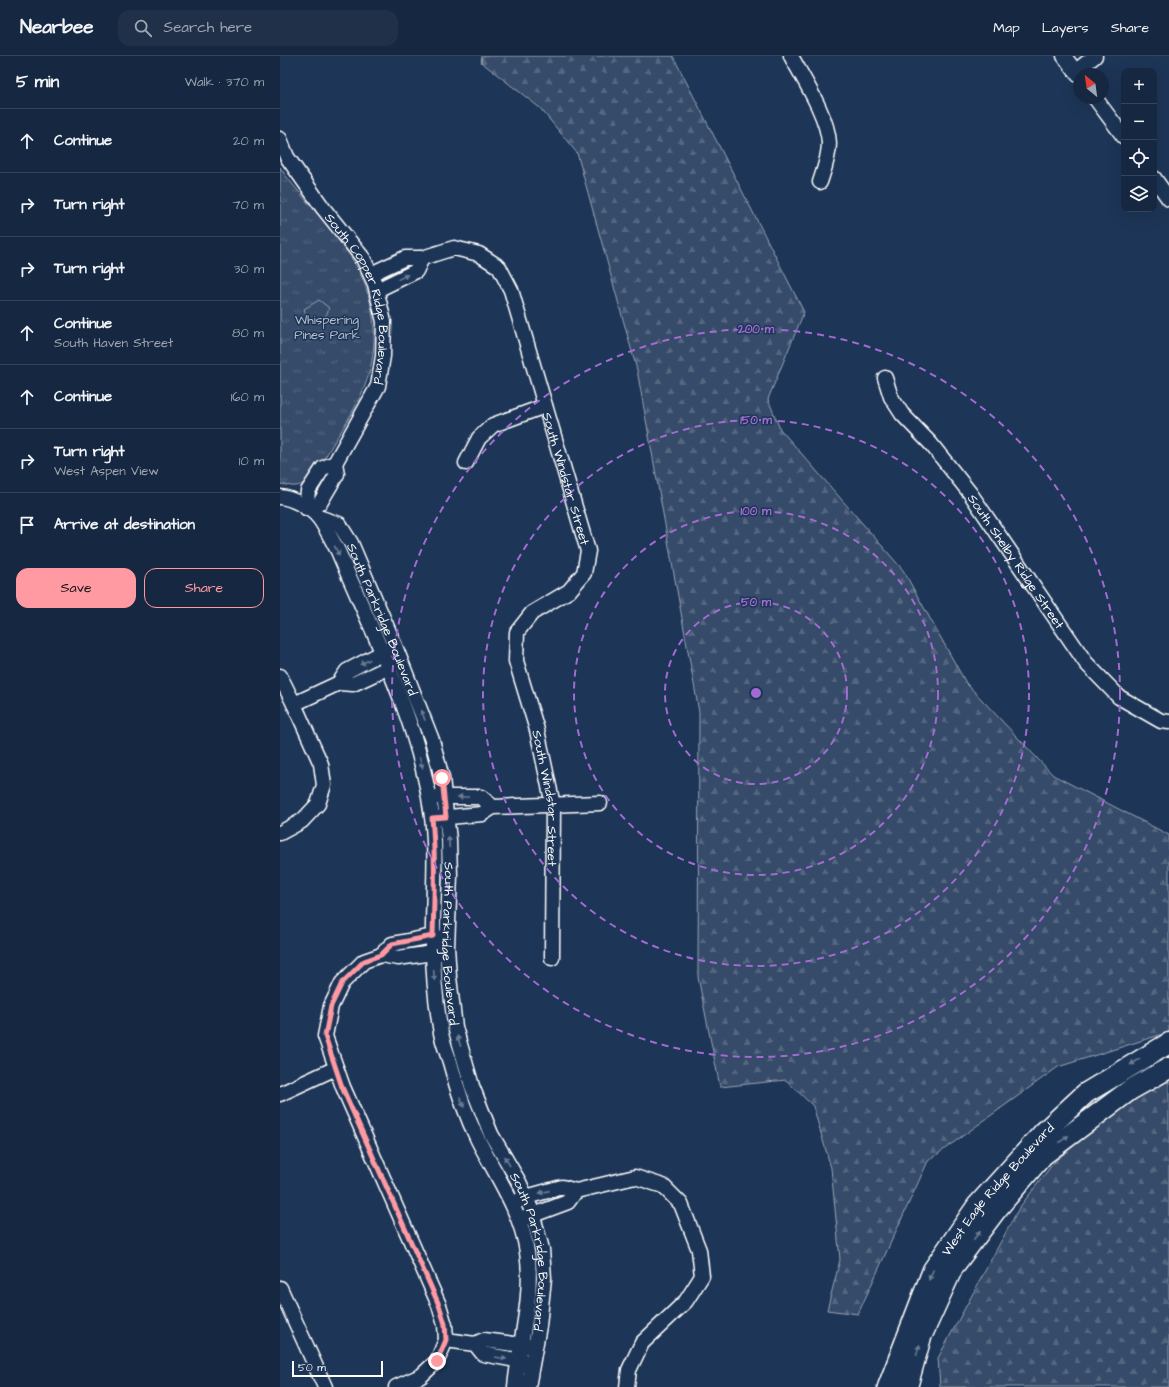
<!DOCTYPE html>
<html lang="en">
<head>
<meta charset="utf-8">
<style>
  body { margin:0; font-family:"Architects Daughter",sans-serif; background:#1f3048; color:#f1f3f6 }
  .controls { position:absolute; right:12px; top:12px; display:grid; overflow:hidden; border-radius:8px; box-shadow:0 4px 16px #0002 }
  .controls button { width:36px; height:36px; display:grid; place-items:center; padding:0; border:0; border-bottom:1px solid #35445a; background:#162841; color:#f1f3f6; font:20px sans-serif }
  .compass { position:absolute; left:793px; top:12px; width:36px; height:36px; border-radius:50%; background:#162841; box-shadow:0 4px 16px #0002; rotate:331deg }
  .scale { position:absolute; left:12px; bottom:10px; width:91px; box-sizing:border-box; padding-left:4px; border:2px solid #fff; border-top:0; font-size:11px; line-height:14px; white-space:nowrap; color:#fff; -webkit-text-stroke:3px #1d3557; paint-order:stroke }
  .stop { position:absolute; width:12px; height:12px; margin:-9px; border:3px solid #ff9aa2; border-radius:50%; background:#fff }
  .stop.end { background:#ff9aa2; border-color:#fff; box-shadow:0 1px 4px #0008 }
  .list { margin:0; padding:0; list-style:none }
  h2 { display:flex; justify-content:space-between; align-items:center; height:52px; margin:0; padding:0 16px; font-size:17px }
  h2 small { font-size:13px; font-weight:400; color:#9ea6b1 }
  .list li { display:grid; grid-template-columns:26px 1fr auto; gap:12px; align-items:center; box-sizing:border-box; height:64px; padding:0 16px; border-top:1px solid #35445a }
  .list b { display:block; font-size:15px; white-space:nowrap }
  .list p { margin:0; font-size:13px; white-space:nowrap; color:#9ea6b1 }
  .list em { font-size:13px; font-style:normal; color:#9ea6b1 }
  .actions { display:flex; gap:8px; padding:12px 16px }
  .actions a { flex:1; padding:9px 0; border:1px solid #ff9aa2; border-radius:12px; text-align:center; font-size:14px; color:#ff9aa2 }
  .actions .main { background:#ff9aa2; color:#111 }
  .icon { flex:none; width:22px; height:22px; fill:none; stroke:currentColor; stroke-width:2; stroke-linecap:round; stroke-linejoin:round }
  .map { position:relative; flex:none; width:889px; height:1331px; overflow:hidden }
  header { display:flex; align-items:center; gap:24px; box-sizing:border-box; height:56px; padding:0 20px; background:#162841; border-bottom:1px solid #35445a }
  header strong { font-size:19px }
  nav { display:flex; gap:22px; margin-inline-start:auto; font-size:14px }
  .search { width:280px; height:36px; background:#1f3048; display:flex; align-items:center; gap:10px; box-sizing:border-box; padding:0 14px; border-radius:12px; color:#9ea6b1; font-size:15px }
  main { display:flex }
  aside { flex:1; background:#162841 }
  .map>svg:first-child { display:block }
  .grass { fill:url(#grass-tufts); stroke:#9aa5b4 }
  .forest { fill:url(#forest-firs); stroke:#9aa5b4 }
  .garden { fill:#364b69; stroke:#9aa5b4 }
  .lines { fill:none; stroke-linecap:round; stroke-linejoin:round }
  .street-casing { stroke:#fff; stroke-width:17 }
  .secondary-casing { stroke:#fff; stroke-width:23 }
  .street { stroke:#1d3557; stroke-width:14 }
  .secondary { stroke:#1d3557; stroke-width:20 }
  .oneway { fill:#6c7c92 }
  .route { stroke:#ff9aa2; stroke-width:5 }
  .ring { fill:none; stroke:#a36bd2; stroke-width:2; stroke-dasharray:7 5 }
  .labels { text-anchor:middle; stroke-width:3; stroke-linejoin:round; paint-order:stroke }
  .street-label { font-size:13px; fill:#fff; stroke:#1d3557 }
  .park-label { font-size:13px; fill:#b9c0ca; stroke:#1d3557 }
  .centre { fill:#a36bd2; stroke:#1d3557; stroke-width:2 }
  .ring-label { font-size:12px; text-anchor:middle; font-weight:bold; fill:#a36bd2; stroke:#1d3557; stroke-width:3; stroke-linejoin:round; paint-order:stroke }
</style>
</head>
<body>
<header>
<strong>Nearbee</strong>
<div class="search"><svg class="icon" aria-label="search" viewBox="0 0 24 24"><circle cx="10" cy="10" r="6"/><path d="M15 15l6 6"/></svg>Search here</div>
<nav><a>Map</a><a>Layers</a><a>Share</a></nav>
</header>
<main>
<aside>
<h2>5 min<small>Walk · 370 m</small></h2>
<ul class="list">
<li><svg class="icon" aria-label="ahead" viewBox="0 0 24 24"><path d="M12 20V5M6 11l6-6 6 6"/></svg><div><b>Continue</b></div><em>20 m</em></li>
<li><svg class="icon" aria-label="right" viewBox="0 0 24 24"><path d="M7 20v-9h11M14 6l5 5-5 5"/></svg><div><b>Turn right</b></div><em>70 m</em></li>
<li><svg class="icon" aria-label="right" viewBox="0 0 24 24"><path d="M7 20v-9h11M14 6l5 5-5 5"/></svg><div><b>Turn right</b></div><em>30 m</em></li>
<li><svg class="icon" aria-label="ahead" viewBox="0 0 24 24"><path d="M12 20V5M6 11l6-6 6 6"/></svg><div><b>Continue</b><p>South Haven Street</p></div><em>80 m</em></li>
<li><svg class="icon" aria-label="ahead" viewBox="0 0 24 24"><path d="M12 20V5M6 11l6-6 6 6"/></svg><div><b>Continue</b></div><em>160 m</em></li>
<li><svg class="icon" aria-label="right" viewBox="0 0 24 24"><path d="M7 20v-9h11M14 6l5 5-5 5"/></svg><div><b>Turn right</b><p>West Aspen View</p></div><em>10 m</em></li>
<li><svg class="icon" aria-label="arrive" viewBox="0 0 24 24"><path d="M6 21V4h12l-3 4 3 4H6"/></svg><div><b>Arrive at destination</b></div></li>
</ul>
<div class="actions"><a class="main">Save</a><a>Share</a></div>
</aside>
<div class="map">
<svg width="889" height="1331" viewBox="0 0 889 1331">
  <defs>
    <pattern id="grass-tufts" width="24" height="20" patternUnits="userSpaceOnUse"><rect width="24" height="20" fill="#364b69"/><path d="M3 7l-1-3M5 7V3M7 7l1-3M15 17l-1-3M17 17v-4M19 17l1-3" fill="none" stroke="#546680"/></pattern>
    <pattern id="forest-firs" width="22" height="20" patternUnits="userSpaceOnUse"><rect width="22" height="20" fill="#364b69"/><path d="M5 1l3.5 6h-7zM16 11l3.5 6h-7z" fill="#546680"/></pattern>
  </defs>
  <rect width="100%" height="100%" fill="#1d3557"/>
  <filter id="ink" filterUnits="userSpaceOnUse"><feTurbulence type="fractalNoise" baseFrequency=".025" numOctaves="2"/><feDisplacementMap in="SourceGraphic" scale="8" xChannelSelector="R" yChannelSelector="G"/><feConvolveMatrix kernelMatrix="1 2 1 2 8 2 1 2 1" color-interpolation-filters="sRGB"/></filter>
  <g filter="url(#ink)">
    <path class="grass" d="M0 111C6 121 13 129 20 137 36 156 52 174 66 194 93 230 101 278 88 321 79 350 59 377 44 403 35 411 29 429 16 430 11 431 5 428 0 428Z"/>
    <g class="forest">
      <path d="M202 0H393L524 256 488 343 500 373 623 514 686 627 773 719 889 779V976L778 1011 648 1105 578 1258 547 1254 560 1204 551 1112 533 1050 506 1024 440 1031 418 921 419 656 357 314 297 97 260 52 201 6Z"/>
      <path d="M889 1023V1331H660L658 1302 739 1152 775 1105 829 1062 875 1029Z"/>
    </g>
    <path class="garden" d="M39 244 49 252C46 263 38 269 27 263L24 253Z"/>
    <g class="lines">
      <defs>
        <g id="street">
          <path d="M511 0C524 24 548 61 549 87 549 101 544 114 540 126"/>
          <path d="M784 0 799 20"/>
          <path d="M796 15 815 0"/>
          <path d="M815 42 844 81"/>
          <path id="s1" d="M0 83 7 101 43 152 83 202 95 228 104 266 103 300 98 330 55 407"/>
          <path d="M874 122 889 143"/>
          <path id="s2" d="M91 218 125 202H142L174 192 199 198 219 211 231 234 308 495 304 517 289 535 252 557 237 576 236 605 257 674 273 749 272 902"/>
          <path d="M97 234 136 215 142 202"/>
          <path id="s3" d="M605 322 611 341 622 358 651 388 690 437 806 607 839 641 881 665 889 666"/>
          <path d="M55 407 57 418 40 447 26 452 28 435 43 412Z"/>
          <path d="M186 407 199 382 213 369 265 350"/>
          <path d="M0 441C12 442 31 452 39 462 46 472 52 484 58 495 93 578 138 664 151 754 158 799 152 844 153 890 153 918 156 948 161 977 163 987 167 997 170 1006 177 1033 186 1060 198 1084 217 1121 241 1155 247 1196 254 1239 239 1288 235 1331"/>
          <path id="s4" d="M38 461 59 468 71 487 115 590 152 684 162 722 169 784 170 820 167 891 169 921 175 971 192 1030 211 1078 239 1126 251 1153 262 1193 264 1222 259 1270 248 1331"/>
          <path d="M0 620 14 648"/>
          <path d="M59 627 67 615 109 593"/>
          <path d="M59 627 73 628 116 608"/>
          <path d="M156 741H201L213 751"/>
          <path d="M158 762 202 758 213 751 320 747"/>
          <path d="M0 777 22 765 38 748 44 729 41 708 14 648 59 627"/>
          <path d="M162 882 153 880 112 888 101 899 84 905 62 927 51 950 45 980 63 1031 159 1249 165 1269 166 1284"/>
          <path d="M101 899 118 902 153 897H162"/>
          <path d="M0 1038 56 1012"/>
          <path d="M238 1145 246 1141 282 1131 296 1135 355 1121 383 1130 401 1148 419 1194 422 1220 406 1245 362 1287 349 1314 347 1331"/>
          <path d="M245 1162 288 1146 296 1135"/>
          <path d="M0 1232 45 1331"/>
          <path d="M195 1288 203 1298 247 1306"/>
          <path d="M195 1288 204 1284 249 1290"/>
          <path d="M116 1331 141 1320 157 1305 166 1284 195 1288"/>
        </g>
        <g id="secondary">
          <path id="s5" d="M608 1331 653 1214 697 1150 764 1076 806 1037 889 987"/>
          <path d="M627 1331 641 1281 673 1211 716 1154 763 1099 850 1034 889 1012"/>
        </g>
      </defs>
      <use href="#street" class="street-casing"/>
      <use href="#secondary" class="secondary-casing"/>
      <use href="#street" class="street"/>
      <use href="#secondary" class="secondary"/>
    </g>
    <defs><path id="oneway-solid" d="M-6-.8H1V-3.2L6.5 0L1 3.2V.8H-6Z"/></defs>
    <g class="oneway">
      <use href="#oneway-solid" transform="translate(123 221) rotate(-26)"/>
      <use href="#oneway-solid" transform="translate(57 495) rotate(64)"/>
      <use href="#oneway-solid" transform="translate(85 606) rotate(152)"/>
      <use href="#oneway-solid" transform="translate(143 659) rotate(-111)"/>
      <use href="#oneway-solid" transform="translate(141 707) rotate(76)"/>
      <use href="#oneway-solid" transform="translate(183 741) rotate(180)"/>
      <use href="#oneway-solid" transform="translate(169 786) rotate(-93)"/>
      <use href="#oneway-solid" transform="translate(154 919) rotate(86)"/>
      <use href="#oneway-solid" transform="translate(179 985) rotate(-106)"/>
      <use href="#oneway-solid" transform="translate(855 1006) rotate(149)"/>
      <use href="#oneway-solid" transform="translate(182 1046) rotate(67)"/>
      <use href="#oneway-solid" transform="translate(784 1083) rotate(-37)"/>
      <use href="#oneway-solid" transform="translate(227 1105) rotate(-121)"/>
      <use href="#oneway-solid" transform="translate(264 1136) rotate(165)"/>
      <use href="#oneway-solid" transform="translate(697 1179) rotate(-53)"/>
      <use href="#oneway-solid" transform="translate(651 1219) rotate(114)"/>
      <use href="#oneway-solid" transform="translate(638 1294) rotate(-74)"/>
      <use href="#oneway-solid" transform="translate(221 1302) rotate(10)"/>
    </g>
  </g>
  <g class="lines" filter="url(#ink)">
    <path class="route" d="M157 1305 166 1284 165 1268 159 1249 62 1031 45 980 51 950 62 927 84 905 101 899 112 888 153 880C154 841 156 801 152 762L166 761 162 722"/>
  </g>
  <g class="ring">
    <circle cx="476" cy="637" r="91"/>
    <circle cx="476" cy="637" r="182"/>
    <circle cx="476" cy="637" r="273"/>
    <circle cx="476" cy="637" r="364"/>
  </g>
  <g class="labels">
    <g class="street-label">
      <text dy="5" stroke="none"><textPath href="#s1" startOffset="183">South Copper Ridge Boulevard</textPath></text>
      <text dy="5" stroke="none"><textPath href="#s2" startOffset="360">South Windstar Street</textPath></text>
      <text dy="5" stroke="none"><textPath href="#s3" startOffset="227">South Shelby Ridge Street</textPath></text>
      <text dy="5" stroke="none"><textPath href="#s4" startOffset="127">South Parkridge Boulevard</textPath></text>
      <text dy="5" stroke="none"><textPath href="#s2" startOffset="719">South Windstar Street</textPath></text>
      <text dy="5" stroke="none"><textPath href="#s4" startOffset="463">South Parkridge Boulevard</textPath></text>
      <text dy="5" stroke="none"><textPath href="#s5" startOffset="229">West Eagle Ridge Boulevard</textPath></text>
      <text dy="5" stroke="none"><textPath href="#s4" startOffset="787">South Parkridge Boulevard</textPath></text>
    </g>
    <g class="park-label">
      <text x="47" y="268">Whispering<tspan x="47" dy="15">Pines Park</tspan></text>
    </g>
  </g>
  <circle cx="476" cy="637" r="6" class="centre"/>
  <g class="ring-label">
    <text x="476" y="277">200 m</text>
    <text x="476" y="368">150 m</text>
    <text x="476" y="459">100 m</text>
    <text x="476" y="550">50 m</text>
  </g>
</svg>
<div class="controls">
<button>+</button>
<button>−</button>
<button><svg class="icon" aria-label="locate" viewBox="0 0 24 24"><circle cx="12" cy="12" r="6"/><path d="M12 2v4M12 18v4M2 12h4M18 12h4"/></svg></button>
<button><svg class="icon" aria-label="layers" viewBox="0 0 24 24"><path d="M12 4l9 5-9 5-9-5zM3 14l9 5 9-5"/></svg></button>
</div>
<svg class="compass" viewBox="-18 -18 36 36"><path d="M0-13l5 13h-10z" fill="#e53935"/><path d="M0 13l5-13h-10z" fill="#9ea6b1"/></svg>
<div class="scale">50 m</div>
<div class="stop" style="left:162px;top:722px"></div>
<div class="stop end" style="left:157px;top:1305px"></div>
</div>
</main>
</body>
</html>
